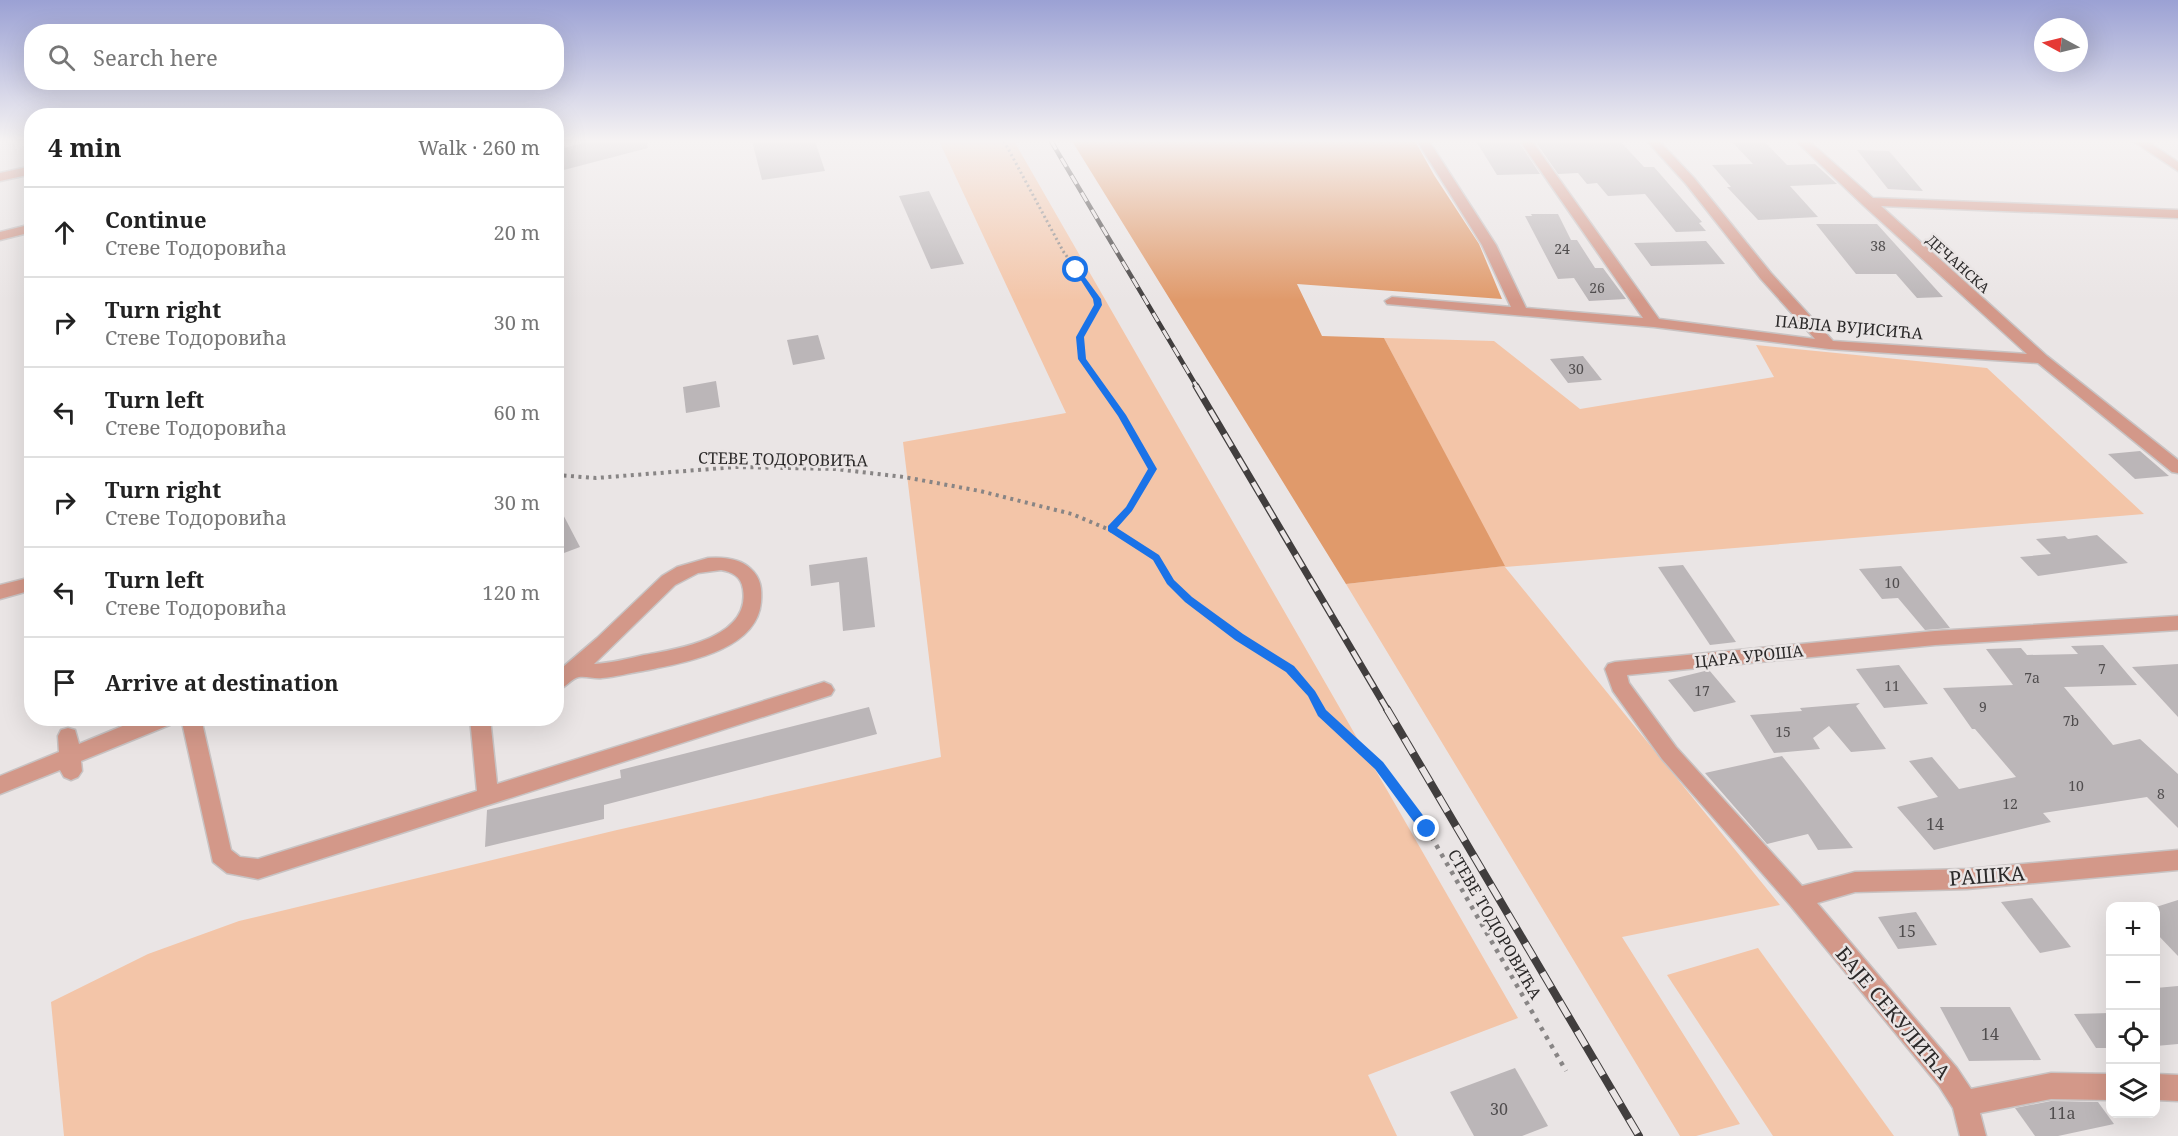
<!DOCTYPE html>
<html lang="en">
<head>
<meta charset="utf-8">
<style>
  body { margin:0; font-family:"Noto Serif",serif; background:#f6f6f6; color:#222 }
  .controls { position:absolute; right:18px; bottom:18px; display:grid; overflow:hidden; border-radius:12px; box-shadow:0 6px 24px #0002 }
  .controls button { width:54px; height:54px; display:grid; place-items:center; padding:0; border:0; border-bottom:2px solid #e0e0e0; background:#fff; color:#222; font:30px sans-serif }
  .compass { position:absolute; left:2034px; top:18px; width:54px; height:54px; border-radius:50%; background:#fff; box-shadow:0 6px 24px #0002; rotate:277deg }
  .stop { position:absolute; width:18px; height:18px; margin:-14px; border:4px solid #1a73e8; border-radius:50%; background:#fff }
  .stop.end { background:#1a73e8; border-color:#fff; box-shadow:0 2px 6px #0008 }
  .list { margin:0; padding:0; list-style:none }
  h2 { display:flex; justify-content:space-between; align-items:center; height:78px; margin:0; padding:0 24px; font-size:26px }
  h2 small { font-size:20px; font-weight:400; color:#767676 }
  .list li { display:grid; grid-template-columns:39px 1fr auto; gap:18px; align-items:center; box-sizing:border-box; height:90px; padding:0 24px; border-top:2px solid #e0e0e0 }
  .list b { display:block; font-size:22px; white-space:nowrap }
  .list p { margin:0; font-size:20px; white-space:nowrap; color:#767676 }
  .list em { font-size:20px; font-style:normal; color:#767676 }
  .icon { flex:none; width:33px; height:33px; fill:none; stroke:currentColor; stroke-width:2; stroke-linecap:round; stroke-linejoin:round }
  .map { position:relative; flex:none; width:2178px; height:1136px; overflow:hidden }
  .search { position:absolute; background:#fff; box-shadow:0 6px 24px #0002; left:24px; top:24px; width:540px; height:66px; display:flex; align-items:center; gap:15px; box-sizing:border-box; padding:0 21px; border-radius:24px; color:#767676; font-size:22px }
  .panel { position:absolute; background:#fff; box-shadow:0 6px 24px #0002; left:24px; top:108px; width:540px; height:618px; border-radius:24px }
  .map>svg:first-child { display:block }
  .green { fill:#f3c5a8 }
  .forest { fill:#e09a6b }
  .building { fill:#bbb6b8 }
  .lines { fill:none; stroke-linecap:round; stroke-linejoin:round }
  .minor-casing { stroke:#c8c3c3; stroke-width:3 }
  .path-far2 { stroke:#888585; stroke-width:3; stroke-dasharray:2 3; stroke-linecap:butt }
  .path-far1 { stroke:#888585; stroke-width:4; stroke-dasharray:3 4.5; stroke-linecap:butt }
  .path { stroke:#888585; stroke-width:4.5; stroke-dasharray:4 6; stroke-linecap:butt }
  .minor { fill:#d39889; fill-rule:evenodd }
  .rail-far2-casing { stroke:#413e3e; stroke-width:4.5 }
  .rail-far1-casing { stroke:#413e3e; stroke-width:7 }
  .rail-casing { stroke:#413e3e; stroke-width:8 }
  .rail-far2 { stroke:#eae5e5; stroke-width:3; stroke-dasharray:10; stroke-linecap:butt }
  .rail-far1 { stroke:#eae5e5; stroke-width:4.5; stroke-dasharray:14; stroke-linecap:butt }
  .rail { stroke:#eae5e5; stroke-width:6; stroke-dasharray:17; stroke-linecap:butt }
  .route { fill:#1a73e8 }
  .labels { text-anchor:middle; stroke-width:5; stroke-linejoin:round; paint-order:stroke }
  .number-label { font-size:14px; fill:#504d4e }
  .far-street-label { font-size:14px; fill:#2c2a2a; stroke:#eae5e5 }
  .street-label { font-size:16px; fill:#2c2a2a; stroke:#eae5e5 }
  .near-number-label { font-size:16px; fill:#504d4e }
  .near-street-label { font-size:20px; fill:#2c2a2a; stroke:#eae5e5 }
</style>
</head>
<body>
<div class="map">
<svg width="2178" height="1136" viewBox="0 0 2178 1136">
  <rect width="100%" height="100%" fill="#eae5e5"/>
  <g class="green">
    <path d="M939 141H1014L1518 1018 1368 1075 1397 1136H64L51 1002 148 954 239 921 617 830 941 757 903 442 1066 413Z"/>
    <path d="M1384 338 1494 341 1580 409 1774 377 1756 345 1987 368 2144 514 1505 567 1780 905 1622 937 1740 1124 1696 1136H1680L1346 584 1504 566Z"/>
    <path d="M1758 948 1894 1136H1773L1667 975Z"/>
  </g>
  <path class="forest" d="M1072 141H1415L1434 175 1479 244 1502 299 1297 284 1322 336 1384 338 1505 566 1346 584Z"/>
  <g class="building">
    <path d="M592 141H647L648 148 556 172V150Z"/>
    <path d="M752 141H815L825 171 762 180Z"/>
    <path d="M1476 141H1518L1540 174 1497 175Z"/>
    <path d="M1535 141H1620L1644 167H1654L1702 222 1699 223 1706 231 1676 232 1645 194 1608 196 1597 183 1587 184 1578 173 1558 174Z"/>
    <path d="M1731 141H1764L1787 165 1815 164 1837 184 1790 186 1818 217 1758 220 1727 187H1731L1712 165 1753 164Z"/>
    <path d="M1857 150 1889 151 1923 191 1888 189Z"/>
    <path d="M929 191 964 264 931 269 899 196Z"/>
    <path d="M1531 214H1558L1571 240H1577L1595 268H1603L1626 299 1589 301 1574 278 1558 279 1525 216H1532Z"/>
    <path d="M1816 224H1877L1943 297 1917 298 1896 274H1856Z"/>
    <path d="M1706 241 1725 264 1651 266 1634 243Z"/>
    <path d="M818 335 825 359 793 365 787 340Z"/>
    <path d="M1583 356 1602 380 1568 383 1550 359Z"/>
    <path d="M716 381 720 407 686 413 683 387Z"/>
    <path d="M2140 451 2169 476 2135 479 2108 454Z"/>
    <path d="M556 501 580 547 556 556Z"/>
    <path d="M2097 535 2128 563 2038 576 2020 557 2051 554 2036 539 2065 536 2068 539Z"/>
    <path d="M867 557 875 627 843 631 839 582 811 586 809 565Z"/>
    <path d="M1683 565 1736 642 1710 645 1658 567Z"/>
    <path d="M1901 566 1950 628 1925 630 1898 598 1882 599 1859 569Z"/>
    <path d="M2103 645 2137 685 2064 687 2113 745 2140 739 2178 774V828L2147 797 2043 813 2051 822 1934 850 1897 807 1938 797 1909 761 1932 757 1959 789 2016 777 1975 729H1972L1943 688 2013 685 1986 649 2021 648 2027 655 2078 654 2071 646Z"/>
    <path d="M2178 664V717L2132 667Z"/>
    <path d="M1899 665 1928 704 1884 708 1856 669Z"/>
    <path d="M1709 670 1736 702 1694 712 1668 680Z"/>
    <path d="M1860 703 1856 706 1886 749 1851 752 1829 726 1813 738 1820 749 1774 753 1750 715 1802 711 1800 708Z"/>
    <path d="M869 707 877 734 604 805V819L485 847 487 810 621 778 620 770Z"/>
    <path d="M1782 756 1801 780 1853 848 1818 850 1808 834 1767 844 1705 773Z"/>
    <path d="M2032 898 2071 947 2040 953 2001 902Z"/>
    <path d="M2178 900V956L2156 933V907Z"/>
    <path d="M1916 912 1937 945 1898 949 1878 917Z"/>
    <path d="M2178 986V1044L2156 1046V988Z"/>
    <path d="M1940 1007H2010L2041 1060 1969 1061Z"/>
    <path d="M2110 1013V1048H2096L2074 1014Z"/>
    <path d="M1515 1068 1548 1126 1522 1136H1474L1450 1092Z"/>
    <path d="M2051 1101 2098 1102 2114 1124 2058 1136H2035L2015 1108Z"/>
  </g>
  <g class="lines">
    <defs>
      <g id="minor">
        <path d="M1417 141H1429L1496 245 1526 308 1643 318 1520 141H1532L1659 319 1815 339 1761 279 1686 184 1647 141H1659L1694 178 1771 273 1833 341 2027 354 1863 205 1796 141H1809L1873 198 2178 210V218L1881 206 2047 356 2178 460V473L2172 472 2038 363 1829 349 1654 327 1387 304 1385 301 1392 297 1511 307 1482 245Z"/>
        <path d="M2133 141H2147L2178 162V171Z"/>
        <path d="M32 166V174L0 181V173Z"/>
        <path d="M32 224V232L0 240V232Z"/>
        <path d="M708 558C722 557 740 558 751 569 761 578 762 589 761 602 757 652 681 663 643 671 629 673 616 677 602 678 595 679 586 676 579 677 572 678 564 689 556 691V673L597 638 662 576 677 567ZM721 570C732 572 741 576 743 589 751 638 678 649 644 655 627 659 611 663 594 664L675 585 698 573Z"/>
        <path d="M32 577V590L0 599V585Z"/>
        <path d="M2178 616V630L1935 645 1627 675 1629 683 1676 747 1802 886 1855 872 1967 869 2178 850V870L1967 889 1855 892 1817 903 1957 1068 1971 1089 2051 1073 2110 1074V1100L2051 1099 1980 1113 1986 1136H1960L1953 1108 1939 1086 1790 905 1662 759 1613 691 1605 669 1608 664 1615 662 1935 631Z"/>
        <path d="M824 682 831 685 834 690 831 695 258 879 227 873 213 862 181 718H201L231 850 240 857 258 859 477 791 470 718H490L497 784Z"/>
        <path d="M142 718H175L172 724 81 761 82 771 78 777 71 780 64 777 60 770 0 794V776L59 752 58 736 61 730 68 728 75 730 79 744Z"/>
        <path d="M2156 1074 2178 1075V1101L2156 1100Z"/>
      </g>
    </defs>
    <use href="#minor" class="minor-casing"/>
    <path class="path-far2" d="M1004 141 1063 251 1097 299 1098 305C1074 347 1074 347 1102 387"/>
    <g class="path-far1">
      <path d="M1101 386 1122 415 1152 469 1129 509 1111 529"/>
      <path d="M556 475 596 478 736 467 835 469 904 477 980 491 1072 514 1124 536 1156 558 1171 582 1188 599 1239 637 1290 669 1312 694 1321 711"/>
    </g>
    <path class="path" d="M1320 709 1379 765 1427 829 1566 1071"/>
    <use href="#minor" class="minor"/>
    <defs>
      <path id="rail-far2" d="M1051 141 1197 387"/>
      <path id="rail-far1" d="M1196 386 1388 711"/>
      <path id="rail" d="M1387 709 1639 1136"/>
    </defs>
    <use href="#rail-far2" class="rail-far2-casing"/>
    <use href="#rail-far1" class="rail-far1-casing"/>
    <use href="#rail" class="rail-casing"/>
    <use href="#rail-far2" class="rail-far2"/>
    <use href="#rail-far1" class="rail-far1"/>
    <use href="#rail" class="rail"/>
  </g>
  <linearGradient id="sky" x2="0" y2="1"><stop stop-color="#9ba1d4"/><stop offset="0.47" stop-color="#f6f3f3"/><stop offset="1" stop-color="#f6f3f3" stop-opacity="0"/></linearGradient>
  <rect width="2178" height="300" fill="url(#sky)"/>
  <path class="route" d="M1073 268H1078L1101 299 1102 305 1084 337 1086 359 1126 415 1157 469 1132 511 1117 528 1159 555 1174 580 1192 597 1243 634 1294 666 1315 691 1326 710 1383 762 1431 826V833H1422L1375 769 1318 716 1308 696 1286 672 1235 640 1185 602 1167 584 1153 560 1108 531V526L1126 507 1148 469 1118 416 1078 359 1076 337 1094 305 1093 299Z"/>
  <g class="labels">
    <g class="number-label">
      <text x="1878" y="251">38</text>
      <text x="1562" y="254">24</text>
      <text x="1597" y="293">26</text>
      <text x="1576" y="374">30</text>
      <text x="1892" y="588">10</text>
      <text x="2102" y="674">7</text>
      <text x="2032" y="683">7a</text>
      <text x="1892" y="691">11</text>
      <text x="1702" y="696">17</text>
      <text x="1983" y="712">9</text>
      <text x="2071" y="726">7b</text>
      <text x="1783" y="737">15</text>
      <text x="2076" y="791">10</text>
      <text x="2161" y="799">8</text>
      <text x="2010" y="809">12</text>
    </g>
    <g class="far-street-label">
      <text transform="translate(1958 264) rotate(42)" y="5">ДЕЧАНСКА</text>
    </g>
    <g class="street-label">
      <text transform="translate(1849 327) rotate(5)" y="6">ПАВЛА ВУЈИСИЋА</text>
      <text transform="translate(783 459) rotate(1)" y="6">СТЕВЕ ТОДОРОВИЋА</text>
      <text transform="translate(1749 656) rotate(-6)" y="6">ЦАРА УРОША</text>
      <text transform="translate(1495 924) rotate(60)" y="6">СТЕВЕ ТОДОРОВИЋА</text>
    </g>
    <g class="near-number-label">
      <text x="1935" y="830">14</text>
      <text x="1907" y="937">15</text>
      <text x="1990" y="1040">14</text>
      <text x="1499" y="1115">30</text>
      <text x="2062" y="1119">11a</text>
    </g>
    <g class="near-street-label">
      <text transform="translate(1987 876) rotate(-4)" y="7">РАШКА</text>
      <text transform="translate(1893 1013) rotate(50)" y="7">БАЈЕ СЕКУЛИЋА</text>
    </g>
  </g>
</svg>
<div class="controls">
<button>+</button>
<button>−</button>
<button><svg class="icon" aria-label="locate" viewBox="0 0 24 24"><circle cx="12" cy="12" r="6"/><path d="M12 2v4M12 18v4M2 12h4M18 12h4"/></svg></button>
<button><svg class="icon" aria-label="layers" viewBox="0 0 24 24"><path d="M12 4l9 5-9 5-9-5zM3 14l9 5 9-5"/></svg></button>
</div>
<svg class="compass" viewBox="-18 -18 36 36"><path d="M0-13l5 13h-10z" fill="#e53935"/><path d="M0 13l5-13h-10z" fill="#767676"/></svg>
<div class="stop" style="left:1076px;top:270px"></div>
<div class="stop end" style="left:1427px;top:829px"></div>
<div class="search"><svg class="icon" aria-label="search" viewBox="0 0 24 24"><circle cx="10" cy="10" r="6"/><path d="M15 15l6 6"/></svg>Search here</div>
<section class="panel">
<h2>4 min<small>Walk · 260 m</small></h2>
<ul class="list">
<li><svg class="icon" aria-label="ahead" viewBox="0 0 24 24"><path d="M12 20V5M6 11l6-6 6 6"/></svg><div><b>Continue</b><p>Стеве Тодоровића</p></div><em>20 m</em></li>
<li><svg class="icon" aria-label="right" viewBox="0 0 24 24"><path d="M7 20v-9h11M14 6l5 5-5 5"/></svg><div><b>Turn right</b><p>Стеве Тодоровића</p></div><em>30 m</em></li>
<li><svg class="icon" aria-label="left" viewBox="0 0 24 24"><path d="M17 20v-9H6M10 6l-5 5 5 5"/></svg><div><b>Turn left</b><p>Стеве Тодоровића</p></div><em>60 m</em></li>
<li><svg class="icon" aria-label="right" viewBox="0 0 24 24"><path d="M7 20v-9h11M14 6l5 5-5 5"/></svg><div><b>Turn right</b><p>Стеве Тодоровића</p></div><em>30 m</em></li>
<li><svg class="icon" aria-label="left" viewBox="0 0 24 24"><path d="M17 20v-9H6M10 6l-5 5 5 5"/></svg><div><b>Turn left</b><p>Стеве Тодоровића</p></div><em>120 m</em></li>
<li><svg class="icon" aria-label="arrive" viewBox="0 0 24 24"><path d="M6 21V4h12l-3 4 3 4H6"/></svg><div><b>Arrive at destination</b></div></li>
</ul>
</section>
</div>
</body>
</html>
